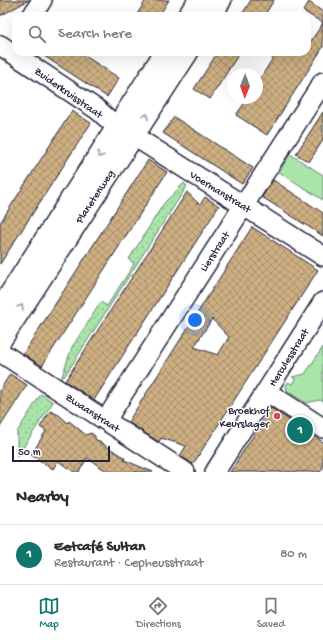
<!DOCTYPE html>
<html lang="en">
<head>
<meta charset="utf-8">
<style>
  body { margin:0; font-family:"Gochi Hand",sans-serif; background:#f2f2f3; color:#2b2b33 }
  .compass { position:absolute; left:227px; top:68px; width:36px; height:36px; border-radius:50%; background:#fff; box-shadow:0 4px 16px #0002; rotate:181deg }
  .scale { position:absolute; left:12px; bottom:10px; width:98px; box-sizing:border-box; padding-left:4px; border:2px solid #22223b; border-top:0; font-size:11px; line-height:14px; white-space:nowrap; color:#22223b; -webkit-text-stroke:3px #fff; paint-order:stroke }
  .you { position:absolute; left:195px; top:320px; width:14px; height:14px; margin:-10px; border:3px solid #fff; border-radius:50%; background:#1a73e8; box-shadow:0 0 0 6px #1a73e833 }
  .badge { display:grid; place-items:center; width:26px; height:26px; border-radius:50%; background:#0f766e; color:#fff; font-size:13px; font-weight:700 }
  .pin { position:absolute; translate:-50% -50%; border:2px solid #fff; box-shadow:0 1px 4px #0006 }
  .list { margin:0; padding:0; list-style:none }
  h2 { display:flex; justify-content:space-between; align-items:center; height:52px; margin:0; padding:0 16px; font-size:17px }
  h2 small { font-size:13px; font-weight:400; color:#7c7c81 }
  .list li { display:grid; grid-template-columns:26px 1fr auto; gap:12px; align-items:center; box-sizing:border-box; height:60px; padding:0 16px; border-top:1px solid #e1e1e2 }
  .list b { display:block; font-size:15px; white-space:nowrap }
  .list p { margin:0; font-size:13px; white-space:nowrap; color:#7c7c81 }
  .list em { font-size:13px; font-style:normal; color:#7c7c81 }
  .icon { flex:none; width:22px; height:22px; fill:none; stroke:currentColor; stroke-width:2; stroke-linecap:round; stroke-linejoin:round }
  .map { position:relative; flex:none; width:323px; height:472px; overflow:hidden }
  .search { position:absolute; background:#fff; box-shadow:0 4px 16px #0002; left:12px; right:12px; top:12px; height:44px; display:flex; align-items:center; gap:10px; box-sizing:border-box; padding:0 14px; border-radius:12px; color:#7c7c81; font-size:15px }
  .sheet { height:112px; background:#fff }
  nav { display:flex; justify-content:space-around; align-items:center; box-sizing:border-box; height:56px; border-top:1px solid #e1e1e2; background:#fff; font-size:11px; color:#7c7c81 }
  nav a { display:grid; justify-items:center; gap:2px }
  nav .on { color:#0f766e }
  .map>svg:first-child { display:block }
  .grass { fill:#a9e4a9; stroke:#668372 }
  .garden { fill:url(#garden-dots); stroke:#668372 }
  .building { fill:url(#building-cross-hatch); stroke:#22223b; fill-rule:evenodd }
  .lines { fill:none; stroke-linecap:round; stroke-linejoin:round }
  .minor-casing { stroke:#22223b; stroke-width:22 }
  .major-casing { stroke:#22223b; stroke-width:25 }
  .minor { stroke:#fff; stroke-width:19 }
  .major { stroke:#fff; stroke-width:22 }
  .oneway { stroke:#9c9ca7 }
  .poi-dot { fill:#d1495b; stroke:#fff; stroke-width:1.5 }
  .labels { text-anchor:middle; stroke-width:3; stroke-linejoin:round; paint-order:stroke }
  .street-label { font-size:11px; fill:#22223b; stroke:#fff }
  .poi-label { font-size:11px; fill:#22223b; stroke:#fff; text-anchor:end }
</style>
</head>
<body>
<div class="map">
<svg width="323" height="472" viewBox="0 0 323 472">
  <defs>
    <pattern id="garden-dots" width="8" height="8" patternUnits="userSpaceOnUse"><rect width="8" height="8" fill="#a9e4a9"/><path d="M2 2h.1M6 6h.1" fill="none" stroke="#91c392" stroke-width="1.8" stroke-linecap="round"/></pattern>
    <pattern id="building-cross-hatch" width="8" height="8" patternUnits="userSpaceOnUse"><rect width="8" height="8" fill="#cdaf82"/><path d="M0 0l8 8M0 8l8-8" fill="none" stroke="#a68e6c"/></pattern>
  </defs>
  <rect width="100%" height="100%" fill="#fff"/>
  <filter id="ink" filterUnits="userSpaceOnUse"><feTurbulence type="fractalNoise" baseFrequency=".025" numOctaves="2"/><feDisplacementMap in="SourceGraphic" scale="8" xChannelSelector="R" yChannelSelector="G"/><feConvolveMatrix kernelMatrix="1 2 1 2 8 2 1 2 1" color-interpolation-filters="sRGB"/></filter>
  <g filter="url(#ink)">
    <g class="grass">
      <path d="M290 154 323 175V200L279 172Z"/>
      <path d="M323 347V401L320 400 306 403 287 391 286 386 288 382 292 384 295 379 292 377 305 374Z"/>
    </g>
    <g class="garden">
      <path d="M184 183 187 186 64 377 63 376 61 379 72 347 101 302 107 306 134 264 129 259 164 203Z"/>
      <path d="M41 394 53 402 17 457V432Z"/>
    </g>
    <g class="building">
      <path d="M0 0H29L0 16Z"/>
      <path d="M146 0H169L159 16H136Z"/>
      <path d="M251 0H274L264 16H241Z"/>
      <path d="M309 2 323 12V47L267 135 236 115 248 98H257V83L277 52H307V47L323 23 303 11Z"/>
      <path d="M38 52H79L119 78 107 97Z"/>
      <path d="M218 52H240L210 99 194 89Z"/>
      <path d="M72 111 91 123 0 264V223Z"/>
      <path d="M323 112V140L309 162 296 154Z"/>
      <path d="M174 117 253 168 242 184 163 133Z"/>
      <path d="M148 160 167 172 42 366 23 354Z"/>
      <path d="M273 180 323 213V236L262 197Z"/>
      <path d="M187 192 200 205 205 197 219 206 94 400 65 381Z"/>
      <path d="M252 227 318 270 193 464 180 456 186 446 161 438 159 442 128 422ZM212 319 229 337 218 355 194 347Z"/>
      <path d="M10 374 27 385 0 427V390Z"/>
      <path d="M271 408 323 442V468L320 472H230Z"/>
      <path d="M50 411 59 415 68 423 69 421 86 435 91 433 95 436V439L125 458 124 460 153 472H108L87 458 79 472H74L58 461 53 469 31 455 46 431 40 427Z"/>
    </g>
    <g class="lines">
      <defs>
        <g id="minor">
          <path d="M32 16 42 0"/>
          <path d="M0 45 98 110 109 120 118 126 323 256"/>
          <path d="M0 352 185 472"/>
          <path d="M267 392 323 428"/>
          <path d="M106 420 323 82"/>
          <path d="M215 472 323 302"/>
        </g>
        <g id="major">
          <path d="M189 16 200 0"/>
          <path d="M210 16 220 0"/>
          <path d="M0 311 166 52"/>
          <path d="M0 340 187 52"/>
        </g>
      </defs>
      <use href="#minor" class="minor-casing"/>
      <use href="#major" class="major-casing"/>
      <use href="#minor" class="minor"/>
      <use href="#major" class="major"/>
    </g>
    <defs><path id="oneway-chevron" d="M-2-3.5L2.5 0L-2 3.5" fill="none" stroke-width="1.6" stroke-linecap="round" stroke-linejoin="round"/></defs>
    <g class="oneway">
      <use href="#oneway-chevron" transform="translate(146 116) rotate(-57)"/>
      <use href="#oneway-chevron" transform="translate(100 155) rotate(123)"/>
      <use href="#oneway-chevron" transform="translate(21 307) rotate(-57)"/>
    </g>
  </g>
  <circle class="poi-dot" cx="277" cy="416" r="4"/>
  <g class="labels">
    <g class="street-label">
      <text transform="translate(69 92) rotate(35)" y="4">Zuiderkruisstraat</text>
      <text transform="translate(221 191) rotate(32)" y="4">Voermanstraat</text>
      <text transform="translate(94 196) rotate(-57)" y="4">Planetenweg</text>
      <text transform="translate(214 251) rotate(-57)" y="4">Lierstraat</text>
      <text transform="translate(288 357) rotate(-58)" y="4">Herculesstraat</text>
      <text transform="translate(93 412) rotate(33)" y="4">Zwaanstraat</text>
    </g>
    <g class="poi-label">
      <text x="269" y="414">Broekhof<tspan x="269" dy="13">Keurslager</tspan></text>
    </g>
  </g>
</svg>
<svg class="compass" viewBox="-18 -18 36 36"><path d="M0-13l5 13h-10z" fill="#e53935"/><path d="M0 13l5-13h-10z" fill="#7c7c81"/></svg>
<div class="scale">50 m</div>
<div class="you"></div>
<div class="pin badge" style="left:300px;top:430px">1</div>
<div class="search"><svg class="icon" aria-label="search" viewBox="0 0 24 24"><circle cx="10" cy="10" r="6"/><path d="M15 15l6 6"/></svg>Search here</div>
</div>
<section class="sheet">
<h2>Nearby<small></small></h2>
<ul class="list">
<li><span class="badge">1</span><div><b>Eetcafé Sultan</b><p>Restaurant · Cepheusstraat</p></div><em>80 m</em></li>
</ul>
</section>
<nav>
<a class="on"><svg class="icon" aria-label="map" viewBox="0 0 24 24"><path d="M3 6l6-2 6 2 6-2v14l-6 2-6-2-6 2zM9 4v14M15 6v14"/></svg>Map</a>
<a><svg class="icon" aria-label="directions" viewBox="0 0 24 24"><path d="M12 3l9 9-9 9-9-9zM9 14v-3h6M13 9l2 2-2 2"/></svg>Directions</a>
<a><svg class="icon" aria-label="saved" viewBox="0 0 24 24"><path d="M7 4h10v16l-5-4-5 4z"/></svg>Saved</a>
</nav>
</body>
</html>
